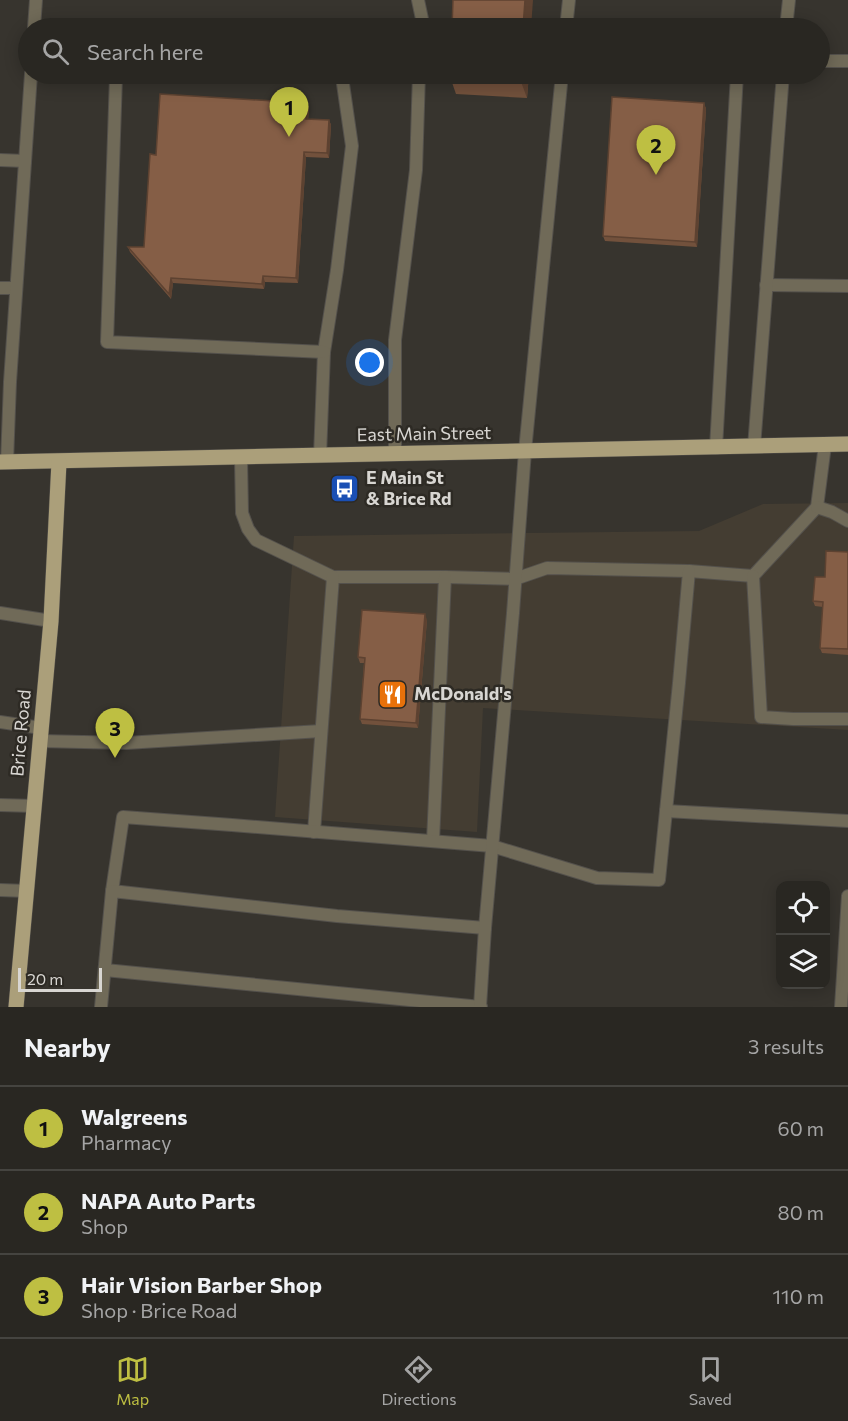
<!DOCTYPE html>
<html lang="en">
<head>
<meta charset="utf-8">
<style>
  body { margin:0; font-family:Commissioner,sans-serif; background:#35332f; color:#f1f3f6 }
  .controls { position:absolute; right:18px; bottom:18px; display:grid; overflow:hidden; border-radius:12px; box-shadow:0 3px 15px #0003 }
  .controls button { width:54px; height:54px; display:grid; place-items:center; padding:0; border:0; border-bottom:2px solid #454440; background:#292722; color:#f1f3f6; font:30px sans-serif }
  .scale { position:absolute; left:18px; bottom:15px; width:84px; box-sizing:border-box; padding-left:6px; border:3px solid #d8d6d2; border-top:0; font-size:16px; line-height:21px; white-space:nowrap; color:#d8d6d2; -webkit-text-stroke:4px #2d2a24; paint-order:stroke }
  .you { position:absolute; left:370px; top:363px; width:21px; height:21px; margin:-15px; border:4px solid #fff; border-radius:50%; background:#1a73e8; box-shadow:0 0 0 9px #1a73e833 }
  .badge { display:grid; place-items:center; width:39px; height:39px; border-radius:50%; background:#bebf42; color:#111; font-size:20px; font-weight:700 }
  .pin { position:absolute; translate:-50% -50px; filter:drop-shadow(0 2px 3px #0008) }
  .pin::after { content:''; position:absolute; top:32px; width:21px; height:18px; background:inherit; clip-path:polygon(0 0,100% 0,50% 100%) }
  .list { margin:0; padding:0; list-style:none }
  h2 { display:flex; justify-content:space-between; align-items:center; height:78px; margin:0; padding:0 24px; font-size:26px }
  h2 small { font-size:20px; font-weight:400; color:#a5a5a5 }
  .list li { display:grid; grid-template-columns:39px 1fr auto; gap:18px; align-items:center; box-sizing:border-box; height:84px; padding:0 24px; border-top:2px solid #454440 }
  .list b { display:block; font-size:22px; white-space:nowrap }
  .list p { margin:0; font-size:20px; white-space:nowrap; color:#a5a5a5 }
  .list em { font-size:20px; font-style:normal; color:#a5a5a5 }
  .icon { flex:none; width:33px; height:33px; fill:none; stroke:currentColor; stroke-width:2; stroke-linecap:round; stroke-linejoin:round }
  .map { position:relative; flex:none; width:848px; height:1007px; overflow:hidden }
  .search { position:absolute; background:#292722; box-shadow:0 3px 15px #0003; left:18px; right:18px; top:18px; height:66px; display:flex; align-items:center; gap:15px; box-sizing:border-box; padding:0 21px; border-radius:33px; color:#a5a5a5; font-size:22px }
  .sheet { height:330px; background:#292722 }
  nav { display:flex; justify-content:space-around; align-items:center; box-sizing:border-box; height:84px; border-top:2px solid #454440; background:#292722; font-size:16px; color:#a5a5a5 }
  nav a { display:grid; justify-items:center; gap:3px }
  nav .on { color:#bebf42 }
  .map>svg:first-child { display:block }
  .built { fill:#443d32 }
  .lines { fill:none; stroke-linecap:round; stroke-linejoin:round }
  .service-casing { stroke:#54514c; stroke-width:14 }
  .minor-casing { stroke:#54514c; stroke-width:14 }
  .primary-casing { stroke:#54514c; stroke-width:16 }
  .service { stroke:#706a58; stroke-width:12 }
  .minor { stroke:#706a58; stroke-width:12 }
  .primary { stroke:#ab9f7a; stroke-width:15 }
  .wall { fill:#72513c }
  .shaded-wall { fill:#5d4231 }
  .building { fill:#855e46; stroke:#5d4231; stroke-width:1.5 }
  .labels { text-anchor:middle; stroke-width:5; stroke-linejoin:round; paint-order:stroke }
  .street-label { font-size:18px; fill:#d8d6d2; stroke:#2d2a24 }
  .poi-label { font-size:18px; font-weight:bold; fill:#d8d6d2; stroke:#2d2a24; text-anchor:start }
</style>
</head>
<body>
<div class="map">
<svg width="848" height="1007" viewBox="0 0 848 1007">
  <rect width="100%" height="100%" fill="#37342e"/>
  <path class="built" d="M848 503V730L483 708 477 832 275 817 294 536 699 531 763 504Z"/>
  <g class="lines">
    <defs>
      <g id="service">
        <path d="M418 0 422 19 421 28"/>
        <path d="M566 28 569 0"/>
        <path d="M786 28 789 0"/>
        <path d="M820 61H848"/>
        <path d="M31 74 116 77 133 74"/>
        <path d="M297 74 342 77 352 146 337 270 324 352 320 456"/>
        <path d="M116 77 107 342 324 352"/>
        <path d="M0 160 25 161"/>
        <path d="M766 285 848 286"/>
        <path d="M0 288H16"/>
        <path d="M754 447 783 74"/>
        <path d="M716 448 737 74"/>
        <path d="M395 454V340L416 170 419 74"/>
        <path d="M241 458 242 513 248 529 256 540 333 577H445L515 579 547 568 689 571 753 576 817 507 825 445"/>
        <path d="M817 507 832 512 848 521"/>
        <path d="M753 576 761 717 793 719H848"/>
        <path d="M0 613 51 621"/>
        <path d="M0 722 41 728"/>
        <path d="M40 741 126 743 321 731"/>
        <path d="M0 805 34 806"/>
        <path d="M666 811 848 821"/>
        <path d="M314 832 333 577"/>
        <path d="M433 841 445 577"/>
        <path d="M0 890 27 891"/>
        <path d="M112 891 123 817 232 825 492 846 597 878 659 880 679 683 689 571"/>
        <path d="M105 970 481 1007"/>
        <path d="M101 1007 112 891 337 916 485 928"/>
        <path d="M480 1007 485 928 513 613 525 451 562 74"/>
        <path d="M841 1007 848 896"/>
      </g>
      <g id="minor">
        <path d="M34 28 36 0"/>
        <path d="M7 462 10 382 31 74"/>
      </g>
      <g id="primary">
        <path d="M0 462 848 444"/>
        <path d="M16 1007 51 621 59 462"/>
      </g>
    </defs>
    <use href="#service" class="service-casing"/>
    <use href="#minor" class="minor-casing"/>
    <use href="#primary" class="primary-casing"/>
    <use href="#service" class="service"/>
    <use href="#minor" class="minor"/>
    <use href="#primary" class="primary"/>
  </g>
  <g class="wall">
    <path d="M449 74H529L527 98 456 94Z"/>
    <path d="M307 103 309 109 308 119 329 120 331 125 329 158 306 157 298 283 265 282 264 289 173 283 171 299 130 252 128 247H144Z"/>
    <path d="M704 103 706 109 697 247 605 241 603 236Z"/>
    <path d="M848 552V655L822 653 820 648 823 607 815 606 813 601 825 577Z"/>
    <path d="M427 620 418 728 362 724 360 719 364 663H360L358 657Z"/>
  </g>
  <g class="shaded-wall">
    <path d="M525 0H533L531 28H523Z"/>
    <path d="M521 74H529L527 98 520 79Z"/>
    <path d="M307 103 309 109 308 124 306 119Z"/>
    <path d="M704 103 706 109 697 247 695 242Z"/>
    <path d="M329 120 331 125 329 158 327 153Z"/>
    <path d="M304 152 306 157 298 283 296 278Z"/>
    <path d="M263 276 265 282 264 289 262 284Z"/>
    <path d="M171 278 173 283 171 299 169 294Z"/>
    <path d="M425 614 427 620 418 728 416 723Z"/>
  </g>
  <g class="building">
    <path d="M453 0H525L523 28H452Z"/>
    <path d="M449 74H521L520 79 449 75Z"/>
    <path d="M160 94 307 103 306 119 329 120 327 153 304 152 296 278 263 276 262 284 171 278 169 294 128 247H144L150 154 156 155Z"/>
    <path d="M612 97 704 103 695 242 603 236Z"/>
    <path d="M826 551 848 552V649L820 648 823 602 813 601 815 577H825Z"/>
    <path d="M362 610 425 614 416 723 360 719 365 658 358 657Z"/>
  </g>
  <defs>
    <symbol id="bus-square" viewBox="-11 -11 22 22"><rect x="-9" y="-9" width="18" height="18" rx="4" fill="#1a4fb4" stroke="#2d2a24"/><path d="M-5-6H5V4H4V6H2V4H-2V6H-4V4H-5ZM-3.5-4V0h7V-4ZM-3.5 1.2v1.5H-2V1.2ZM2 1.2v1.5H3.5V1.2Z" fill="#fff"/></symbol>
    <symbol id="restaurant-square" viewBox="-11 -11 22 22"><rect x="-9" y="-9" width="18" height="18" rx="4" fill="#e8710a" stroke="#2d2a24"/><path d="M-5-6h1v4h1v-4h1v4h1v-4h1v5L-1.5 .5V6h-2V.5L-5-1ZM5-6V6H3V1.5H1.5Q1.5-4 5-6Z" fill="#fff"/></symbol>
  </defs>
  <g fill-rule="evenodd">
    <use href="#bus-square" x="328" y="472" width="33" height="33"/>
    <use href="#restaurant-square" x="376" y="678" width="33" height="33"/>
  </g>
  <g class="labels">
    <g class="street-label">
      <text transform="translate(424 434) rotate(-1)" y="6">East Main Street</text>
      <text transform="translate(21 733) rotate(-85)" y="6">Brice Road</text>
    </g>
    <g class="poi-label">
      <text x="366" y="484">E Main St<tspan x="366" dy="21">&amp; Brice Rd</tspan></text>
      <text x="414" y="700">McDonald's</text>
    </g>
  </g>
</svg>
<div class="controls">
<button><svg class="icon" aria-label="locate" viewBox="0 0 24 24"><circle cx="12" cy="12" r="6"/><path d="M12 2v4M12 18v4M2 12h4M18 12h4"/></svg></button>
<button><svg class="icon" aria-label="layers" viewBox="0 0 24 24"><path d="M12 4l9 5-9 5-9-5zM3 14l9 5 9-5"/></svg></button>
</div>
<div class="scale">20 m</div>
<div class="you"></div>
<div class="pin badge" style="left:289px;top:137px">1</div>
<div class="pin badge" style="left:656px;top:175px">2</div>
<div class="pin badge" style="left:115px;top:758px">3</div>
<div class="search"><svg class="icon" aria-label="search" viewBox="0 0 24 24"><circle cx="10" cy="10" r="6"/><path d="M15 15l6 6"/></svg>Search here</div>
</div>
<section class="sheet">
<h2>Nearby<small>3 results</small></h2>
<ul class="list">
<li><span class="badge">1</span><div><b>Walgreens</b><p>Pharmacy</p></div><em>60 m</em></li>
<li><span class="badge">2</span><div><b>NAPA Auto Parts</b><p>Shop</p></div><em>80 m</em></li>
<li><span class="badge">3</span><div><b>Hair Vision Barber Shop</b><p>Shop · Brice Road</p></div><em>110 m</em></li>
</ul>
</section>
<nav>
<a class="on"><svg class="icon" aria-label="map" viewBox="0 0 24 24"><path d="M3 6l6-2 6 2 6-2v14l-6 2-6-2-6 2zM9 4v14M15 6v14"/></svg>Map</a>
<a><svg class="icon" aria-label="directions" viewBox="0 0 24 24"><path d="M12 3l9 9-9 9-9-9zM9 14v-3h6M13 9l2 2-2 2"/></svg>Directions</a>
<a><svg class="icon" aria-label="saved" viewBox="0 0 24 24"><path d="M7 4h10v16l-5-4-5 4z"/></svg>Saved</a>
</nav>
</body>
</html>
